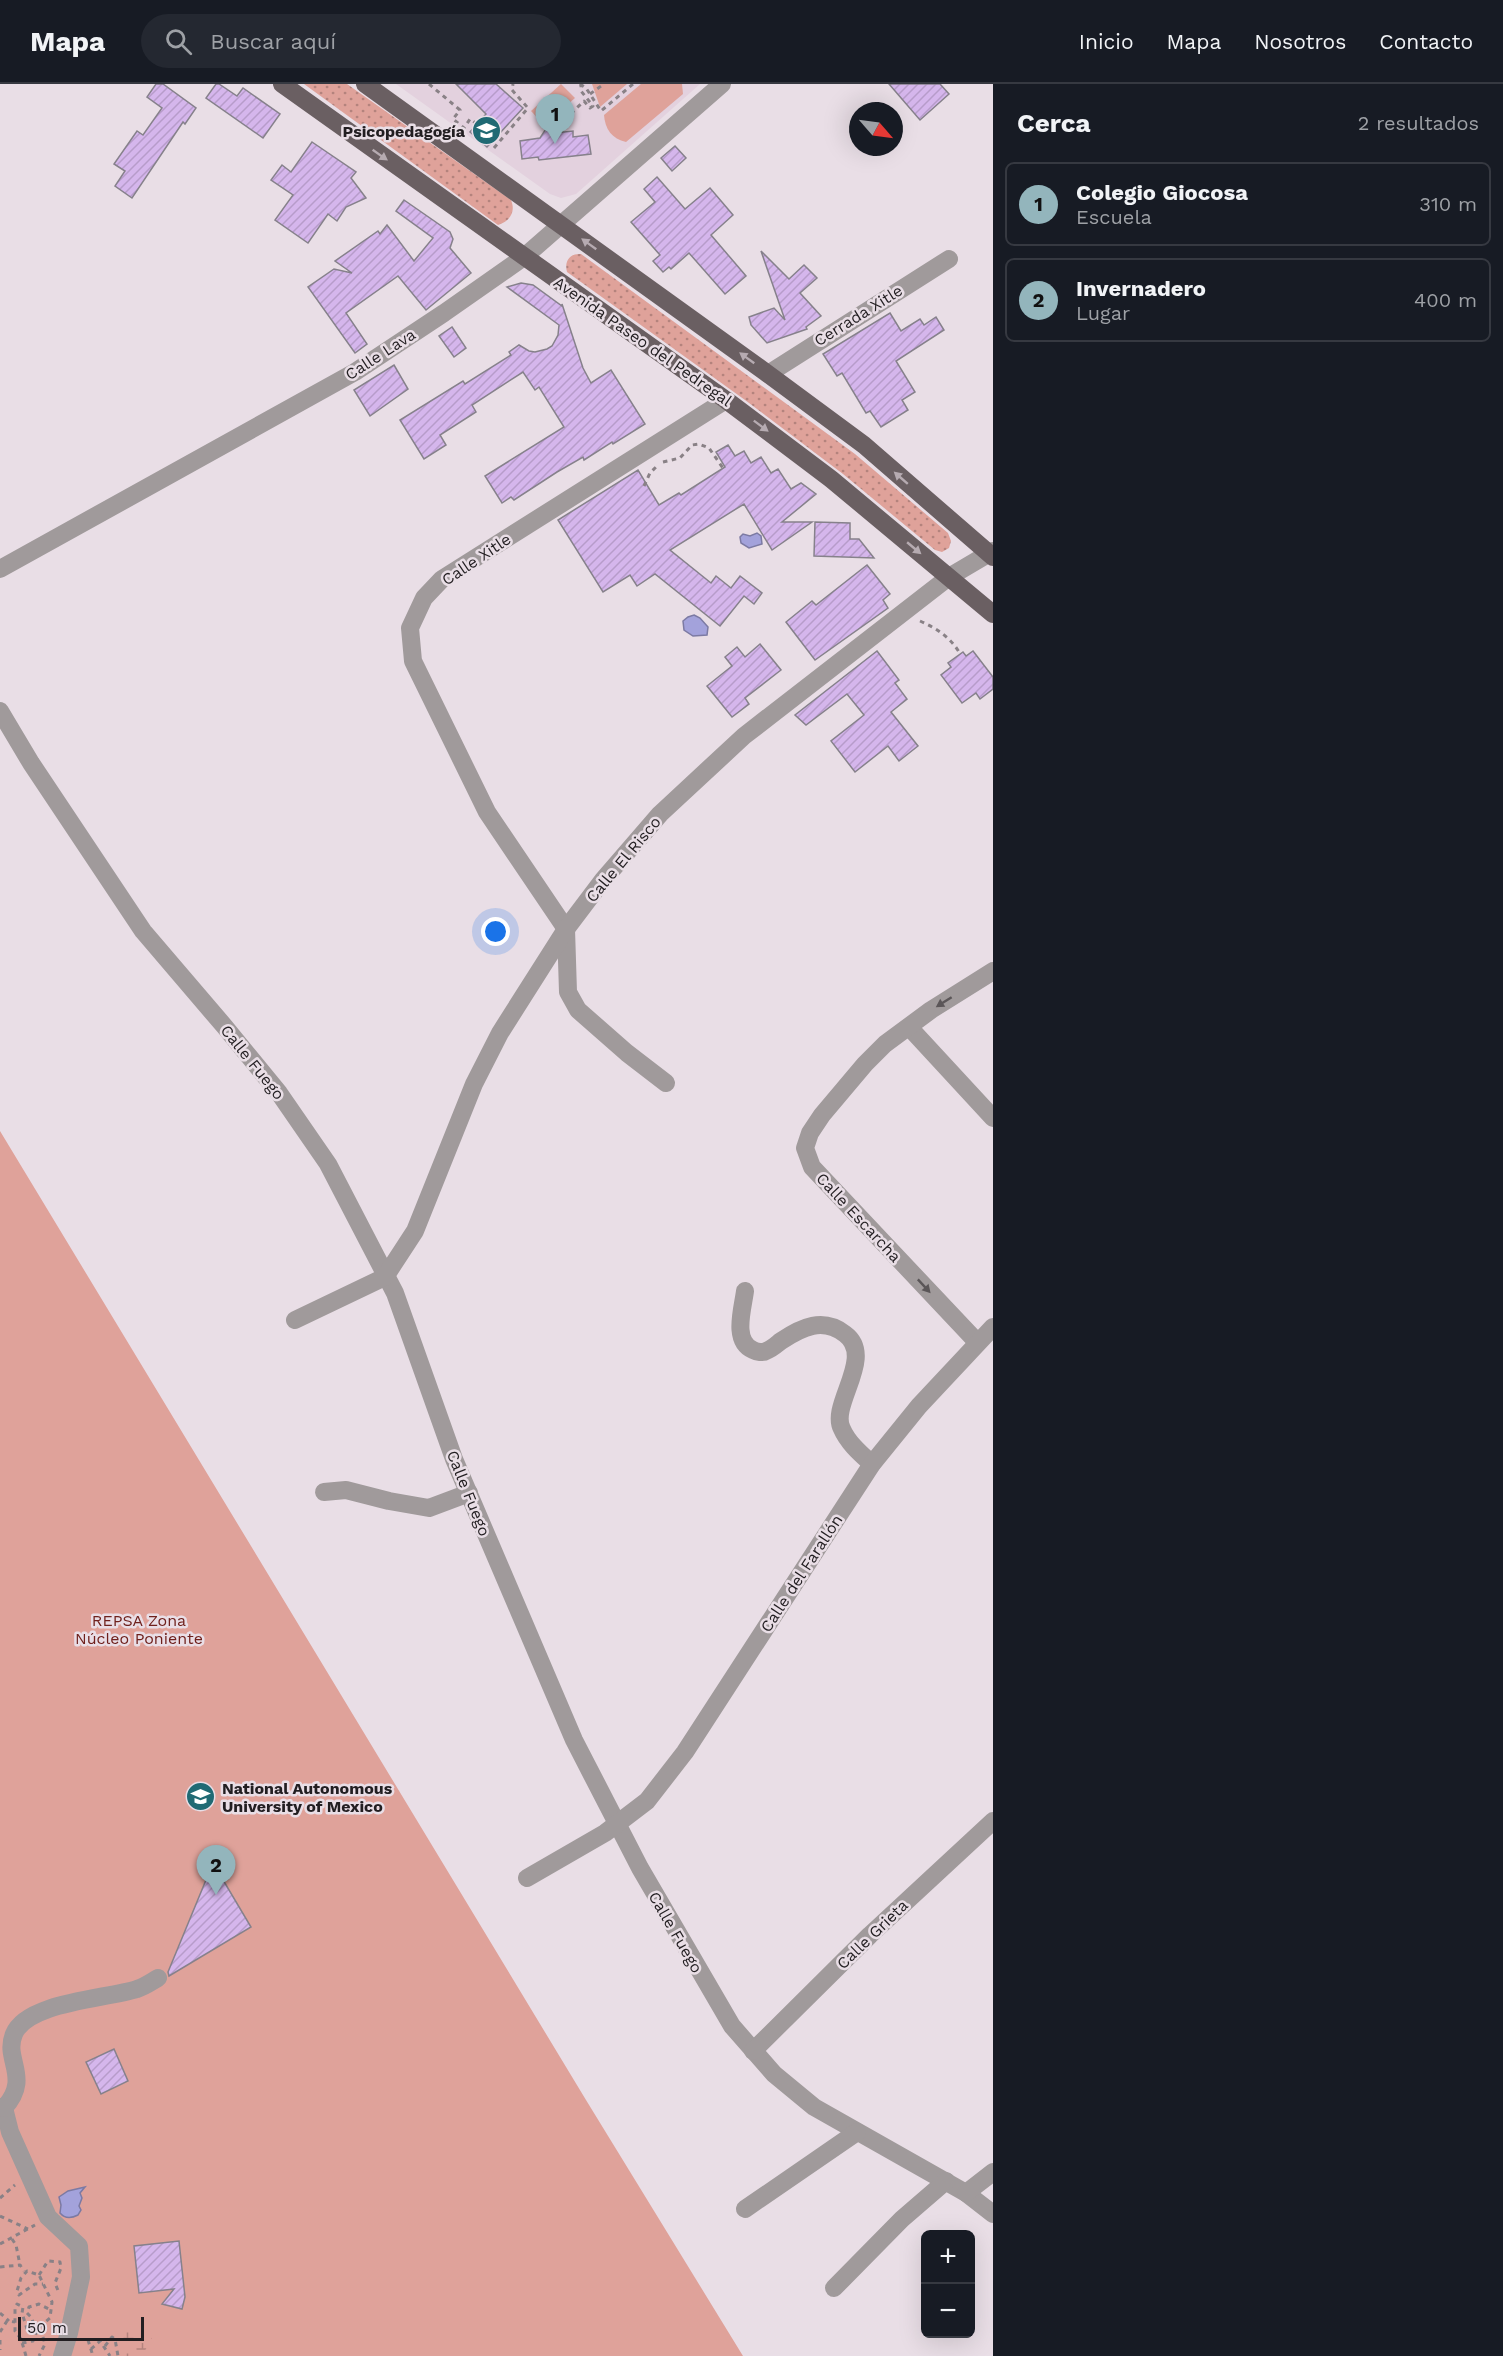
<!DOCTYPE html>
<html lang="es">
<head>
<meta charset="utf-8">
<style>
  body { margin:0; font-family:"Work Sans",sans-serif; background:#242831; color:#f1f3f6 }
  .controls { position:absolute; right:18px; bottom:18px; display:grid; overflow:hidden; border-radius:9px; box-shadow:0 6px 24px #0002 }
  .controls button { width:54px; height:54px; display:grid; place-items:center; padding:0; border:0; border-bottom:2px solid #363941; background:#171b24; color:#f1f3f6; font:30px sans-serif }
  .compass { position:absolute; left:849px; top:18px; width:54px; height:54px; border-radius:50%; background:#171b24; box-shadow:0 6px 24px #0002; rotate:118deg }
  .scale { position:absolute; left:18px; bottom:15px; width:126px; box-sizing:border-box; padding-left:6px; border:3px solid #221e21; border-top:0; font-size:16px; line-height:21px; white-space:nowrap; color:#221e21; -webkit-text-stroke:4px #e9dee6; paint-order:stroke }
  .you { position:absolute; left:496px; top:848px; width:21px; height:21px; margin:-15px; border:4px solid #fff; border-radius:50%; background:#1a73e8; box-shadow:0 0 0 9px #1a73e833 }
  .badge { display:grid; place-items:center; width:39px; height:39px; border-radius:50%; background:#93b5bc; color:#111; font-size:20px; font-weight:700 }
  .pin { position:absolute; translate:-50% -50px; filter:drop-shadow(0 2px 3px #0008) }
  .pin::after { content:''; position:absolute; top:32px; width:21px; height:18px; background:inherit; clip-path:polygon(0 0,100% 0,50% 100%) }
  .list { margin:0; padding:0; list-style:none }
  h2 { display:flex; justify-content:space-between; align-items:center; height:78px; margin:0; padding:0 24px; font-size:26px }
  h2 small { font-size:20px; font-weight:400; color:#9ea1a6 }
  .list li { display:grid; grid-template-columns:39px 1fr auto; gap:18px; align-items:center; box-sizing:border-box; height:84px; margin:0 12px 12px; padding:0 12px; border:2px solid #363941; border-radius:9px }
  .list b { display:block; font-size:22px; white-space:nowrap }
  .list p { margin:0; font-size:20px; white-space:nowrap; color:#9ea1a6 }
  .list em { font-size:20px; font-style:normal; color:#9ea1a6 }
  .icon { flex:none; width:33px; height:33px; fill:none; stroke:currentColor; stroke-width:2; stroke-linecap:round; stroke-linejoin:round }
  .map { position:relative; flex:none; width:993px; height:2272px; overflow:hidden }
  header { display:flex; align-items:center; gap:36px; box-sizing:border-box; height:84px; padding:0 30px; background:#171b24; border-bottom:2px solid #363941 }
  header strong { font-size:28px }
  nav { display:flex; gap:33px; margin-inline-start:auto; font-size:21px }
  .search { width:420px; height:54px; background:#242831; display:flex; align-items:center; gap:15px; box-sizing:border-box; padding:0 21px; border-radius:33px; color:#9ea1a6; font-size:22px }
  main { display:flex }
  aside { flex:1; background:#171b24 }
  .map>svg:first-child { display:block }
  .built { fill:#e3d1de }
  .grass { fill:#dfa29a }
  .wetland { fill:url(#wetland-marsh) }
  .garden { fill:url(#garden-dots) }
  .water { fill:#a3a2db; stroke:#7c7aa3; stroke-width:1.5 }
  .building { fill:url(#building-hatch); stroke:#86818b; stroke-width:1.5 }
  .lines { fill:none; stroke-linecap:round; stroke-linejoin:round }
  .path { stroke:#898186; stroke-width:3; stroke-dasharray:4.5 4.5; stroke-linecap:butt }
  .minor { stroke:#a09a9b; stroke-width:18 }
  .major { stroke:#6a5f62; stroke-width:18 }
  .oneway { fill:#b6abb1 }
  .oneway2 { fill:#5b5658 }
  .labels { text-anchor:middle; stroke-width:5; stroke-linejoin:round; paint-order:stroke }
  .poi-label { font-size:16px; font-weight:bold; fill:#221e21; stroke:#e9dee6; text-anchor:end }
  .street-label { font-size:16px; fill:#221e21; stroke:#e9dee6 }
  .park-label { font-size:16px; fill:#6f201c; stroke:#e9dee6 }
</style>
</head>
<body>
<header>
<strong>Mapa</strong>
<div class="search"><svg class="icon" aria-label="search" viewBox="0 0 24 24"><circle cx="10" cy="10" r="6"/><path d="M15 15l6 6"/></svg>Buscar aquí</div>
<nav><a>Inicio</a><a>Mapa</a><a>Nosotros</a><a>Contacto</a></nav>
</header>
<main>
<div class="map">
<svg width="993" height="2272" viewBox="0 0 993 2272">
  <defs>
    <pattern id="wetland-marsh" width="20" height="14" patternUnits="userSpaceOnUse" patternTransform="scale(1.5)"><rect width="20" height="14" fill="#dfa29a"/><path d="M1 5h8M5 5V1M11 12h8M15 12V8" fill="none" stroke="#b4837d"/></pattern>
    <pattern id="garden-dots" width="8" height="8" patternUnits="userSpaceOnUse" patternTransform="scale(1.5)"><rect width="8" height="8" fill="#dfa29a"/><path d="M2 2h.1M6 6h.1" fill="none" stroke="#b4837d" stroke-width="1.8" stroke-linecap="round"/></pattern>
    <pattern id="building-hatch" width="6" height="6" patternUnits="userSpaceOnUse" patternTransform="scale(1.5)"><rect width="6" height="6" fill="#d5b6ec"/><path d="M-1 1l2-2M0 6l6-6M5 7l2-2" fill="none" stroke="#b79cca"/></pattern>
  </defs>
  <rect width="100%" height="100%" fill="#e9dee6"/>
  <path class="built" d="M396 0H700L576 110 561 114 550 110Z"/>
  <g class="grass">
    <path d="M561 0 575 14 544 41 531 27Z"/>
    <path d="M592 0H627L600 23Z"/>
    <path d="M641 0H682L683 10 626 58C612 55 605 45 604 31Z"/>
    <path d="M0 1047 586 2016 743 2272H0Z"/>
  </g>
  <path class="wetland" d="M127 2244H133L152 2254 142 2272H125V2261H128L127 2258H123L124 2248Z"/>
  <g class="garden">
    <path d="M304 0H347L511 116C516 128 510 137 498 141Z"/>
    <path d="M581 170 855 370 948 449 951 457 949 464 942 468 935 466 843 390 745 316 567 188C564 177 570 169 581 170Z"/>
  </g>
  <g class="water">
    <path d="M757 449 761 452 762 460 749 464 741 459 740 453 743 450 750 452Z"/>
    <path d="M694 531 700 534 708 543 707 551 693 552 684 546 683 537 688 533Z"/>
    <path d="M85 2103 80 2109 82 2114 79 2122 81 2126 78 2131C72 2134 65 2135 60 2129L61 2121 59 2113 68 2107Z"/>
  </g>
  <g class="building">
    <path d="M156 0H163L196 24 185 40 183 38 132 114 115 102 125 87 114 80 137 47 143 51 162 24 147 13Z"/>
    <path d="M216 0H219L237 12 243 4 280 30 263 54 206 14Z"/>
    <path d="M456 0H496L523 24 487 63 470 48 486 30Z"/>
    <path d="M889 0H940L949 10 920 36Z"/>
    <path d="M553 34 555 49 573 47V53L588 51 591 70 539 76 538 73 522 75 520 57 540 54Z"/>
    <path d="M312 58 356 88 351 94 366 114 346 123 337 137 328 130 308 159 275 136 293 111 271 96 282 81 291 88Z"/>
    <path d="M675 62 686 74 672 87 661 74Z"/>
    <path d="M657 93 685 125 710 104 733 131 711 151 746 192 725 210 689 169 671 185 669 183 663 188 653 177 660 171 631 138 655 118 644 105Z"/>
    <path d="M404 116 450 148 453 155 450 164 471 189 426 226 398 192 346 229 367 260 355 269 308 203 334 185 352 189 335 177 378 147 380 150 387 141 414 177 433 154 396 127Z"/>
    <path d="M761 167 789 195 804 181 817 194 800 209 821 232 806 243 807 245 767 259 751 241 749 233 774 224 785 236Z"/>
    <path d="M521 199 533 201 562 222V220L583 284 591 299 611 286 645 340 613 360 612 358 584 376 583 373 557 388 514 416 511 413 502 419 485 392 564 343 539 303 535 306 523 288 472 321 476 328 440 351 446 361 424 375 400 336 463 297 465 300 511 271 509 268 519 261 529 267 535 268 547 265 552 262 558 251 559 241 507 203Z"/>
    <path d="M890 229 901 247 920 235 924 241 936 233 944 246 896 277 915 308 902 316 908 326 881 343 870 327 866 329 842 289 837 292 823 270Z"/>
    <path d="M452 243 466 264 454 273 439 252Z"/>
    <path d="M394 281 408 305 370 332 354 306Z"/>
    <path d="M728 361 735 372 744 367 751 379 761 373 771 389 778 385 791 405 801 399 816 410 782 438H812L772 466 744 420 670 466 711 499 716 492 731 504 740 492 762 509 754 520 744 512 720 542 655 490 637 502 630 491 603 508 558 436 638 386 659 421 679 409 681 411 725 383 716 368Z"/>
    <path d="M815 438 850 439V455H859L874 474 814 472Z"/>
    <path d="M867 481 890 510 883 516 888 524 815 576 786 538 812 517 816 521Z"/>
    <path d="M760 560 781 586 745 614 749 620 732 633 707 602 732 582 725 573 737 563 745 573Z"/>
    <path d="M877 567 899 596 895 599 907 615 891 628 918 662 899 677 888 662 855 688 831 657 864 631 847 610 806 641 795 631Z"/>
    <path d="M973 567 993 593V605L980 615 976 609 962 619 941 591 951 583 948 579 963 568 966 572Z"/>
    <path d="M213 1779 251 1843 169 1892 168 1888Z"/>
    <path d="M114 1965 128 1997 101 2010 86 1978Z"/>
    <path d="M179 2157 185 2213 182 2225 162 2220 174 2205 139 2209 134 2162Z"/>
  </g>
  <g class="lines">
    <g class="path">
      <path d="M429 0 460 26 453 35 464 44 470 35 477 40"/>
      <path d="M580 0 586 4 601 27 633 0"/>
      <path d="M590 10 604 0"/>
      <path d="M563 48 557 43 584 17 590 24 593 22 581 7V0"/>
      <path d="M494 64 528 24 512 6 513 0"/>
      <path d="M663 378 680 374 692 361 699 360 709 364 725 387"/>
      <path d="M644 402 650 389 658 381"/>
      <path d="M920 537C936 544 950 553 959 568"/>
      <path d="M0 2114 15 2101"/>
      <path d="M0 2132 28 2145"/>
      <path d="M12 2155 16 2161 20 2181"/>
      <path d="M0 2160 35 2141"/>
      <path d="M0 2183 20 2181 24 2187"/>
      <path d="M39 2191 48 2177 60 2178 61 2184 55 2199 59 2209"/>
      <path d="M0 2229 9 2237"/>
      <path d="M37 2247 42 2250 45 2260 39 2272"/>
      <path d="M0 2248 7 2237 15 2238"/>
      <path d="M0 2256V2266"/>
      <path d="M88 2256 93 2272"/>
      <path d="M22 2259 33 2257 38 2244 50 2234 52 2218 39 2191 27 2187 21 2194 17 2207 19 2211 35 2200H43"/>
      <path d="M105 2262 112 2253 115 2255 118 2272"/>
      <path d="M91 2265 100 2257 110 2272"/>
      <path d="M26 2272 21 2255 15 2247V2223L17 2220 23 2223 22 2229 28 2248 34 2244 32 2234 27 2229 29 2223 39 2220 51 2226"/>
    </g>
    <g class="minor">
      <path d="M768 290 949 175"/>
      <path d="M0 485 355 288 444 229 524 173 722 0"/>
      <path d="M0 627 31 679 143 847 225 943 279 1009 328 1080 395 1209 454 1375 574 1656 640 1784 732 1942 774 1990 814 2023 966 2109 993 2130"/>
      <path d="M909 943 993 1034"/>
      <path d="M666 999 627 969 578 926 568 908 566 845 487 728 413 577 410 544 424 514 442 495 726 316"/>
      <path d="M745 1207C743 1224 732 1257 753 1266 757 1268 763 1269 766 1267 772 1265 777 1260 781 1257 802 1243 823 1233 845 1250 876 1273 829 1321 842 1345 848 1359 861 1370 872 1380"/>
      <path d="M295 1236 385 1193 415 1147 474 1000 500 949 566 845 603 796 660 730 744 652 949 493 993 467"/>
      <path d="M977 1258 812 1083 805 1064 810 1049 822 1031 865 980 885 960 931 926 993 887"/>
      <path d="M324 1408 346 1406 389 1417 429 1424 469 1409"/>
      <path d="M527 1794 605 1749 647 1717 685 1668 872 1380 919 1322 993 1243"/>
      <path d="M753 1967 870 1851 993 1737"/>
      <path d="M0 2023 4 2024 10 2048 48 2133 79 2162 81 2193 69 2249 62 2272"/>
      <path d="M4 2024C32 1993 3 1976 14 1950 27 1918 106 1915 137 1905 144 1903 151 1898 158 1894"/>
      <path d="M966 2109 993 2088"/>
      <path d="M745 2125 857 2048"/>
      <path d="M834 2204 902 2135 946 2097"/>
    </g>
    <g class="major">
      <path d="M282 0 726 316 831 395 993 530"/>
      <path d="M365 0 768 290 864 361 993 473"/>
    </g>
  </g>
  <defs><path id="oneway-solid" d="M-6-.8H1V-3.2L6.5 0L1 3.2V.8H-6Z" transform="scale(1.5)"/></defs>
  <g class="oneway">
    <use href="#oneway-solid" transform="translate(380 71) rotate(35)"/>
    <use href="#oneway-solid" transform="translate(589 160) rotate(-144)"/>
    <use href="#oneway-solid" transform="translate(747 274) rotate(-144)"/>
    <use href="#oneway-solid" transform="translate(761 342) rotate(37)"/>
    <use href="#oneway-solid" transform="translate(901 394) rotate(-139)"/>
    <use href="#oneway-solid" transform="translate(914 464) rotate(40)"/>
  </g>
  <g class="oneway2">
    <use href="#oneway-solid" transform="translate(944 918) rotate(148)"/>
    <use href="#oneway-solid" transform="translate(924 1202) rotate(47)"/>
  </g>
  <defs>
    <symbol id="school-disc" viewBox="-11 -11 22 22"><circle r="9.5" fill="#206a74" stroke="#e9dee6"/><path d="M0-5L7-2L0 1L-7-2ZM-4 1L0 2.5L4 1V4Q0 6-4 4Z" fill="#fff"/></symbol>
    <symbol id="university-disc" viewBox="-11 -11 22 22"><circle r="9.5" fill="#206a74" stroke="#e9dee6"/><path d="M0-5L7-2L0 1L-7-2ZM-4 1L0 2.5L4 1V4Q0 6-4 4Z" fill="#fff"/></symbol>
  </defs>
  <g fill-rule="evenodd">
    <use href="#school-disc" x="470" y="30" width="33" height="33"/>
    <use href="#university-disc" x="184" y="1696" width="33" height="33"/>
  </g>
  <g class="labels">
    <g class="poi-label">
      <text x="465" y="53">Psicopedagogía</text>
      <text x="222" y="1710" text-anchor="start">National Autonomous<tspan x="222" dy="18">University of Mexico</tspan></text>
    </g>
    <g class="street-label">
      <text transform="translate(858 231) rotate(-32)" y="6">Cerrada Xitle</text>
      <text transform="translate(643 257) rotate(35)" y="6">Avenida Paseo del Pedregal</text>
      <text transform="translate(380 270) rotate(-33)" y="6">Calle Lava</text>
      <text transform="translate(476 475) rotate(-34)" y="6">Calle Xitle</text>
      <text transform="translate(623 775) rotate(-50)" y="6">Calle El Risco</text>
      <text transform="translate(253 978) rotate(51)" y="6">Calle Fuego</text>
      <text transform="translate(859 1133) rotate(47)" y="6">Calle Escarcha</text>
      <text transform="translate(469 1409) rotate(68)" y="6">Calle Fuego</text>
      <text transform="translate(801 1489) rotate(-57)" y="6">Calle del Farallón</text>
      <text transform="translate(676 1848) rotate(60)" y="6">Calle Fuego</text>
      <text transform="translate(872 1850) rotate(-44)" y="6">Calle Grieta</text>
    </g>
    <g class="park-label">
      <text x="139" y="1542">REPSA Zona<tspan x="139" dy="18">Núcleo Poniente</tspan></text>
    </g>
  </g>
</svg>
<div class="controls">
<button>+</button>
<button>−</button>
</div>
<svg class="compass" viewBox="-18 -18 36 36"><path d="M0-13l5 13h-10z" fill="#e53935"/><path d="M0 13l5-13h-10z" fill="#9ea1a6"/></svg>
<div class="scale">50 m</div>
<div class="you"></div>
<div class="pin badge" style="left:555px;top:60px">1</div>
<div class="pin badge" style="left:216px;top:1811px">2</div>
</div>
<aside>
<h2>Cerca<small>2 resultados</small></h2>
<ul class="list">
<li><span class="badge">1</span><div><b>Colegio Giocosa</b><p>Escuela</p></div><em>310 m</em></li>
<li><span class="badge">2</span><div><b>Invernadero</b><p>Lugar</p></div><em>400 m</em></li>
</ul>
</aside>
</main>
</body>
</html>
